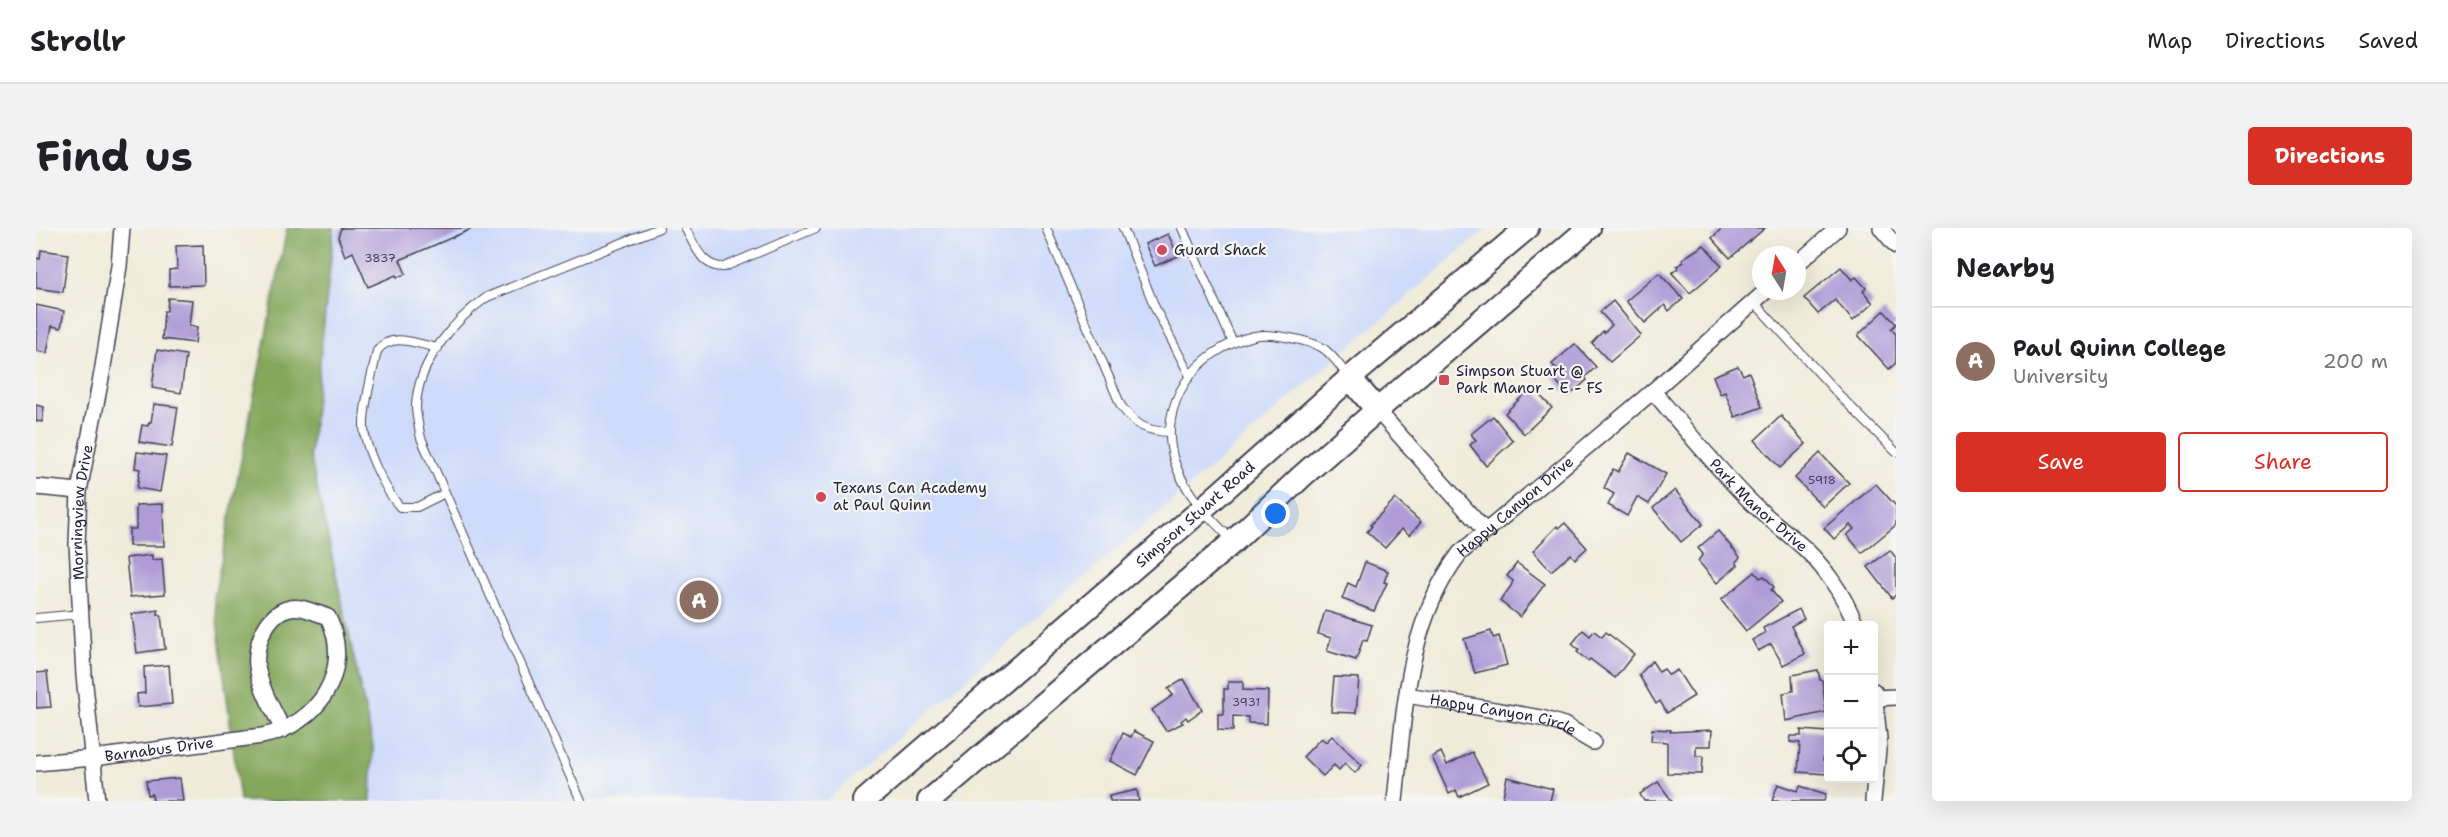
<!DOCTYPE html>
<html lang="en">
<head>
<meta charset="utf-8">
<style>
  body { margin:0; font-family:"Shantell Sans",sans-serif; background:#f2f2f2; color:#202124 }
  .controls { position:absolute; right:18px; bottom:18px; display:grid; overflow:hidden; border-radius:6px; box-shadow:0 6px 24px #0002 }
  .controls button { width:54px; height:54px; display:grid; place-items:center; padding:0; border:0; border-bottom:2px solid #e0e0e0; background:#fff; color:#202124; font:30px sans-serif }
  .compass { position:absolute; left:1716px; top:18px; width:54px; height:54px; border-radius:50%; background:#fff; box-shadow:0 6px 24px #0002; rotate:349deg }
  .you { position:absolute; left:1240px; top:286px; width:21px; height:21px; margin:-15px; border:4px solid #fff; border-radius:50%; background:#1a73e8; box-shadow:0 0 0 9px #1a73e833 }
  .badge { display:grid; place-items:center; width:39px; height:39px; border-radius:50%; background:#d93025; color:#fff; font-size:20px; font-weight:700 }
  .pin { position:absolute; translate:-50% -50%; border:3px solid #fff; box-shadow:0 2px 6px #0006 }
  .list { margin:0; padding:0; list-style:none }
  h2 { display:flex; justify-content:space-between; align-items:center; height:78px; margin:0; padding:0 24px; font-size:26px }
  h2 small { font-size:20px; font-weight:400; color:#757577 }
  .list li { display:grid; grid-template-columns:39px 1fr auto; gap:18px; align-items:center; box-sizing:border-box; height:108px; padding:0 24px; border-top:2px solid #e0e0e0 }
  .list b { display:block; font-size:22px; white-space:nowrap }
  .list p { margin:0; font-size:20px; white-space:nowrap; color:#757577 }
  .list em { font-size:20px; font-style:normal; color:#757577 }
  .actions { display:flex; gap:12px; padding:18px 24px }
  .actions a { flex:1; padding:14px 0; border:2px solid #d93025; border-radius:6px; text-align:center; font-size:21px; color:#d93025 }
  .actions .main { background:#d93025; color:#fff }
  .icon { flex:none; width:33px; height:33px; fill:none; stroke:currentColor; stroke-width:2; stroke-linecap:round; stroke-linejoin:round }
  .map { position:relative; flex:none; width:1860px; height:573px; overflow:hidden; border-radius:6px }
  header { display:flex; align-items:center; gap:36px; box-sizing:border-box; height:84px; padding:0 30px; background:#fff; border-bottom:2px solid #e0e0e0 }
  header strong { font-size:28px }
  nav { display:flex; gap:33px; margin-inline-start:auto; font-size:21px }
  .intro { display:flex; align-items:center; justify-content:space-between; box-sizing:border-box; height:144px; padding:0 36px }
  h1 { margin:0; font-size:42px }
  .button { padding:15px 27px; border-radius:6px; background:#d93025; color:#fff; font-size:21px; font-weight:700 }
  main { display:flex; gap:36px; padding:0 36px }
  aside { flex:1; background:#fff; border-radius:6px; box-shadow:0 6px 24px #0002 }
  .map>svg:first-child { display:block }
  .built { fill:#cedafa }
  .forest { fill:#84a75c; stroke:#53644c; stroke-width:1.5 }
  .building { fill:#af9bd7 }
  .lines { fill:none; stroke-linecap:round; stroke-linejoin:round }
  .service-casing { stroke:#414053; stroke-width:10 }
  .minor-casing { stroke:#414053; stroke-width:18 }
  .secondary-casing { stroke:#414053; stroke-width:26 }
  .service { stroke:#fff; stroke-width:8 }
  .minor { stroke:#fff; stroke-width:15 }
  .secondary { stroke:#fff; stroke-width:22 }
  .poi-dot { fill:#d1495b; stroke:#f6f6f2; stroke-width:2 }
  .labels { text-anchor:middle; stroke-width:4.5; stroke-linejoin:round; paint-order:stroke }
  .number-label { font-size:12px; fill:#454062 }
  .poi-label { font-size:15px; fill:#22223b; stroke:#f6f6f2; text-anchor:start }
  .street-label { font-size:15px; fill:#22223b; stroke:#f6f6f2 }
</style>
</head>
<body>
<header>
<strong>Strollr</strong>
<nav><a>Map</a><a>Directions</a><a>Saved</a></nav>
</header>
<div class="intro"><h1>Find us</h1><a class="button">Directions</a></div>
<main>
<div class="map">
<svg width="1860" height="573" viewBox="0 0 1860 573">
  <rect width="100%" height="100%" fill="#f6f6f2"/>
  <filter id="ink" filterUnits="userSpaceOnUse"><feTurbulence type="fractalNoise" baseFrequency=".0167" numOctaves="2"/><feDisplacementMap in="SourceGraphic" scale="12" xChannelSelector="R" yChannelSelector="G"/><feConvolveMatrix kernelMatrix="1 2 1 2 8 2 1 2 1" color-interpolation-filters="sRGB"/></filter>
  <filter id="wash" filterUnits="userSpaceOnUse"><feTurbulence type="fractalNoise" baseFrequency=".008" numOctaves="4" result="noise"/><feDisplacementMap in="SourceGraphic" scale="24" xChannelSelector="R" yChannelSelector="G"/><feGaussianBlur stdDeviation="1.35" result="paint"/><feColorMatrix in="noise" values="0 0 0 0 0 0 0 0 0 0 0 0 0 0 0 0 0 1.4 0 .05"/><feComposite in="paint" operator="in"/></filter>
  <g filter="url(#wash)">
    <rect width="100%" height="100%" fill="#f0ecda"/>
    <path class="built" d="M298 0H1451L790 573H335L337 518 274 227Z"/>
    <path class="forest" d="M251 0H298L274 227 337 518 335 573H204L178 369Z"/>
    <g id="blocks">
      <g class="building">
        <path d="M305 0H438L364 32 370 46 361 49 360 47 332 59 317 24 309 28 302 9Z"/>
        <path d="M1686 0H1729L1694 30 1676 10Z"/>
        <path d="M1132 6 1142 28 1119 38 1109 16Z"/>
        <path d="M167 17 168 57 133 58V42L141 41 140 18Z"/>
        <path d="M1668 17 1686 38 1654 65 1636 45 1642 40 1641 38 1648 34 1646 31Z"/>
        <path d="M5 22 32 26 27 64 0 60V30L4 31Z"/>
        <path d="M1805 39 1816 52 1820 49 1830 60 1827 63 1837 75 1817 93 1799 72 1782 86 1768 70Z"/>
        <path d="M1623 45 1647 71 1633 83 1629 77 1609 95 1590 73Z"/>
        <path d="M132 70 156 72 153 98 161 99 159 115 126 111 128 83H131Z"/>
        <path d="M1577 73 1605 107 1574 134 1556 115 1567 103 1568 105 1576 97 1564 84Z"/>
        <path d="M0 77 28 83 25 100 16 98 11 125 0 123Z"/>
        <path d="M1848 83 1860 96 1855 101 1860 106V135L1853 141 1822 107Z"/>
        <path d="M1539 116 1560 139 1549 149 1551 152 1533 168 1516 148 1522 143 1516 136Z"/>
        <path d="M121 122 150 127 145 165 116 160Z"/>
        <path d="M1702 138 1707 147 1713 144 1726 179 1699 189 1689 164 1684 166 1677 148Z"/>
        <path d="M1496 159 1516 180 1488 206 1469 185Z"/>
        <path d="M118 176 142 179 136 219 103 214 106 197 112 198 113 194H115Z"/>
        <path d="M0 177 8 179 6 194 0 193Z"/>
        <path d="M1457 188 1477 213 1450 238 1434 217 1440 212 1435 206Z"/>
        <path d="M1745 188 1770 216 1744 240 1719 212Z"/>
        <path d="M101 224 130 228 124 264 101 260 104 241 99 240Z"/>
        <path d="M1593 225 1630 246 1613 276 1601 269 1591 288 1572 277 1578 266 1568 260 1577 241 1582 244Z"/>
        <path d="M1784 225 1813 255 1787 279 1759 250Z"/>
        <path d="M1840 256 1860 278V297L1826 325 1811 307 1818 301 1814 297 1798 311 1788 300Z"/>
        <path d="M1639 262 1667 296 1645 314 1617 280Z"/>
        <path d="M1359 271 1385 294 1374 307 1366 301 1349 320 1331 304 1336 298 1334 297Z"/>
        <path d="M127 276 128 318H93V301H100V277Z"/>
        <path d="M1529 295 1551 320 1539 331 1535 326 1515 343 1497 323 1521 298 1523 300Z"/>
        <path d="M1682 303 1704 329 1700 334 1702 337 1681 355 1662 333 1667 326 1662 320Z"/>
        <path d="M1854 322 1860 330V367L1856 370 1832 339Z"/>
        <path d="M116 327V332L126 331 129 366 94 369 90 330Z"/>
        <path d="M1329 334 1352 343 1348 354 1351 355 1338 383 1306 371 1312 355 1320 359Z"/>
        <path d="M1481 335 1509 356 1484 389 1464 373 1475 358 1477 353 1471 348Z"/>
        <path d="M1719 344 1724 350 1728 348 1738 359 1735 362 1745 374 1710 403 1685 372Z"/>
        <path d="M1763 381 1768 391 1755 398 1769 426 1747 437 1735 416 1722 423 1716 412 1729 405 1727 400Z"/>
        <path d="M122 382V387H125L129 421 101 425 96 386Z"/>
        <path d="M1289 383 1336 397 1331 413 1327 412 1320 432 1291 423 1295 410 1282 406Z"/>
        <path d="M1547 402 1554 408 1558 403 1566 409 1570 404 1598 426 1579 450 1554 431 1552 433 1541 424 1543 422 1536 416Z"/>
        <path d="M1455 403 1457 410 1463 408 1471 437 1439 445 1428 411Z"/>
        <path d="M1616 433 1623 444 1628 441 1633 447 1641 442 1658 468 1631 485 1624 473 1620 476 1603 447Z"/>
        <path d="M133 437 136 476 102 479 101 466 109 465 108 439Z"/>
        <path d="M1782 442 1784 452H1786L1790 484 1750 493 1747 465 1757 463 1756 447Z"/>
        <path d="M11 444 15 479 0 480V445Z"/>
        <path d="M1298 449 1323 450 1320 485 1295 484Z"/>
        <path d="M1148 451 1166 482 1152 492 1150 489 1145 493 1147 495 1130 503 1116 482 1137 467 1132 461Z"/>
        <path d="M1192 454H1207V462L1232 463 1231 496 1212 495V489L1197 488V503L1182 502V486H1188V461H1192Z"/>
        <path d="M1616 501 1635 502 1634 504 1676 502 1675 518H1660V528H1667L1666 546 1631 545V514L1615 513Z"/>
        <path d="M1765 502 1792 504V525L1788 524 1787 532H1791L1790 546 1762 544 1764 515 1754 514 1755 508H1765Z"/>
        <path d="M1098 503 1118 513 1101 547 1074 533 1087 505 1095 509Z"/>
        <path d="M1296 508 1326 537 1319 545 1309 535 1303 542 1298 537 1287 548 1267 529 1285 510 1290 514Z"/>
        <path d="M1405 524 1411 537 1436 524 1452 555 1423 569 1420 562 1413 566 1396 529Z"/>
        <path d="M1471 549 1517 561 1514 573H1466Z"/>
        <path d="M144 550 147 573H117L116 566 112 567 110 553Z"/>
        <path d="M1622 554 1636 573H1608L1604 566Z"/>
        <path d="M1742 556 1762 563 1764 558 1790 566 1788 573H1736Z"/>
        <path d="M1101 562 1103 573H1074L1073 568Z"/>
      </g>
    </g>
  </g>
  <g filter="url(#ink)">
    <use href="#blocks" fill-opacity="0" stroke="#414053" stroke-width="1.5"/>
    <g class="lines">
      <defs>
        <g id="service">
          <path d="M649 0C659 17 666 40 688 39L780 0"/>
          <path d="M1010 0 1085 178C1100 198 1110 203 1134 204"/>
          <path d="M1087 0 1120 82 1153 146"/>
          <path d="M1146 0 1197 115"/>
          <path d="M1718 74 1806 170 1860 224"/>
          <path d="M402 120C381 116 355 103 341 123 337 144 327 177 328 198 328 219 350 264 364 279H381L409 265"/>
          <path d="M1196 312C1173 289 1150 267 1139 235 1119 177 1160 121 1218 108 1233 104 1270 112 1285 119 1295 124 1305 140 1313 149"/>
          <path d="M0 390 45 386"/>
          <path d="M545 573 385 210C383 200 380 188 380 178 382 134 417 93 451 69L623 0"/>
        </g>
        <g id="minor">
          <path d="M1845 0 1860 18"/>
          <path d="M1761 36 1802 0"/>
          <path id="s1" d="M1617 163C1648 200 1679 238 1714 273 1728 287 1744 299 1759 312 1785 333 1808 366 1820 398"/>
          <path d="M1341 182 1450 304"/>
          <path d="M0 259 43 263"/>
          <path id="s2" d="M1371 467 1505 490 1528 497 1557 514"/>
          <path d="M1839 470 1860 469"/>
          <path id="s3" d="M0 535 57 530 226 508C282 497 318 443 292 389 283 386 274 382 265 380 235 375 218 413 221 438 224 460 238 483 247 502"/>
          <path id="s4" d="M61 573 48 447 41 316 43 263 66 145 83 38 86 0"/>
          <path id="s5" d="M1359 573C1368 488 1370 396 1424 325L1617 163 1730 63"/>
          <path d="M1837 573 1843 511 1838 463"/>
        </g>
        <g id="secondary">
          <path d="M1314 150 1341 182"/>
          <path id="s6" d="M828 573 1165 282 1314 150 1491 0"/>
          <path d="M893 573 1197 314 1265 249 1341 182 1553 0"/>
        </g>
      </defs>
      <use href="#service" class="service-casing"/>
      <use href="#minor" class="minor-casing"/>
      <use href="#secondary" class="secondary-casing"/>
      <use href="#service" class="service"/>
      <use href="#minor" class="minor"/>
      <use href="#secondary" class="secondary"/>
    </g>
  </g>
  <g class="poi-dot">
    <circle cx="1126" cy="22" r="6"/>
    <rect x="1402" y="146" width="12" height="12" rx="3"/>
    <circle cx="785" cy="269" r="6"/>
  </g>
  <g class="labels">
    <g class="number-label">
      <text x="344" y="34">3837</text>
      <text x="1786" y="256">5918</text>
      <text x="1210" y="478">3931</text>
    </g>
    <g class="poi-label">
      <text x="1138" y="27">Guard Shack</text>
      <text x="1420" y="148">Simpson Stuart @<tspan x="1420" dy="17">Park Manor - E - FS</tspan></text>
      <text x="797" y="265">Texans Can Academy<tspan x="797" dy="17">at Paul Quinn</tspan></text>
    </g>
    <g class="street-label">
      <text dy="5" stroke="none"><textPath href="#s1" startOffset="156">Park Manor Drive</textPath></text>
      <text dy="5" stroke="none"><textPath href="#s5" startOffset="332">Happy Canyon Drive</textPath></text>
      <text dy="5" stroke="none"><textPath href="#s4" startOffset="290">Morningview Drive</textPath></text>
      <text dy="5" stroke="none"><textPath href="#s6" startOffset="438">Simpson Stuart Road</textPath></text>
      <text dy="5" stroke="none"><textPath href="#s2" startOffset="98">Happy Canyon Circle</textPath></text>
      <text dy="5" stroke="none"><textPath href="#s3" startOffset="124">Barnabus Drive</textPath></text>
    </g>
  </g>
</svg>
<div class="controls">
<button>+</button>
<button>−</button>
<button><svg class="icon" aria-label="locate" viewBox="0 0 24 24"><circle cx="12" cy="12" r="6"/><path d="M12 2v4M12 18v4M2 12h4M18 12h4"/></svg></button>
</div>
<svg class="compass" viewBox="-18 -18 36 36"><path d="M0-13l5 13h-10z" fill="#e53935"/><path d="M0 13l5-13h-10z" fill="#757577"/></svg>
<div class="you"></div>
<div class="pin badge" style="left:663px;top:372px;background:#8d6e63">A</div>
</div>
<aside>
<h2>Nearby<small></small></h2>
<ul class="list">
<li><span class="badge" style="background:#8d6e63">A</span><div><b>Paul Quinn College</b><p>University</p></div><em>200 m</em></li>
</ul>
<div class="actions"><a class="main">Save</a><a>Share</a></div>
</aside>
</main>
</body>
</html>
